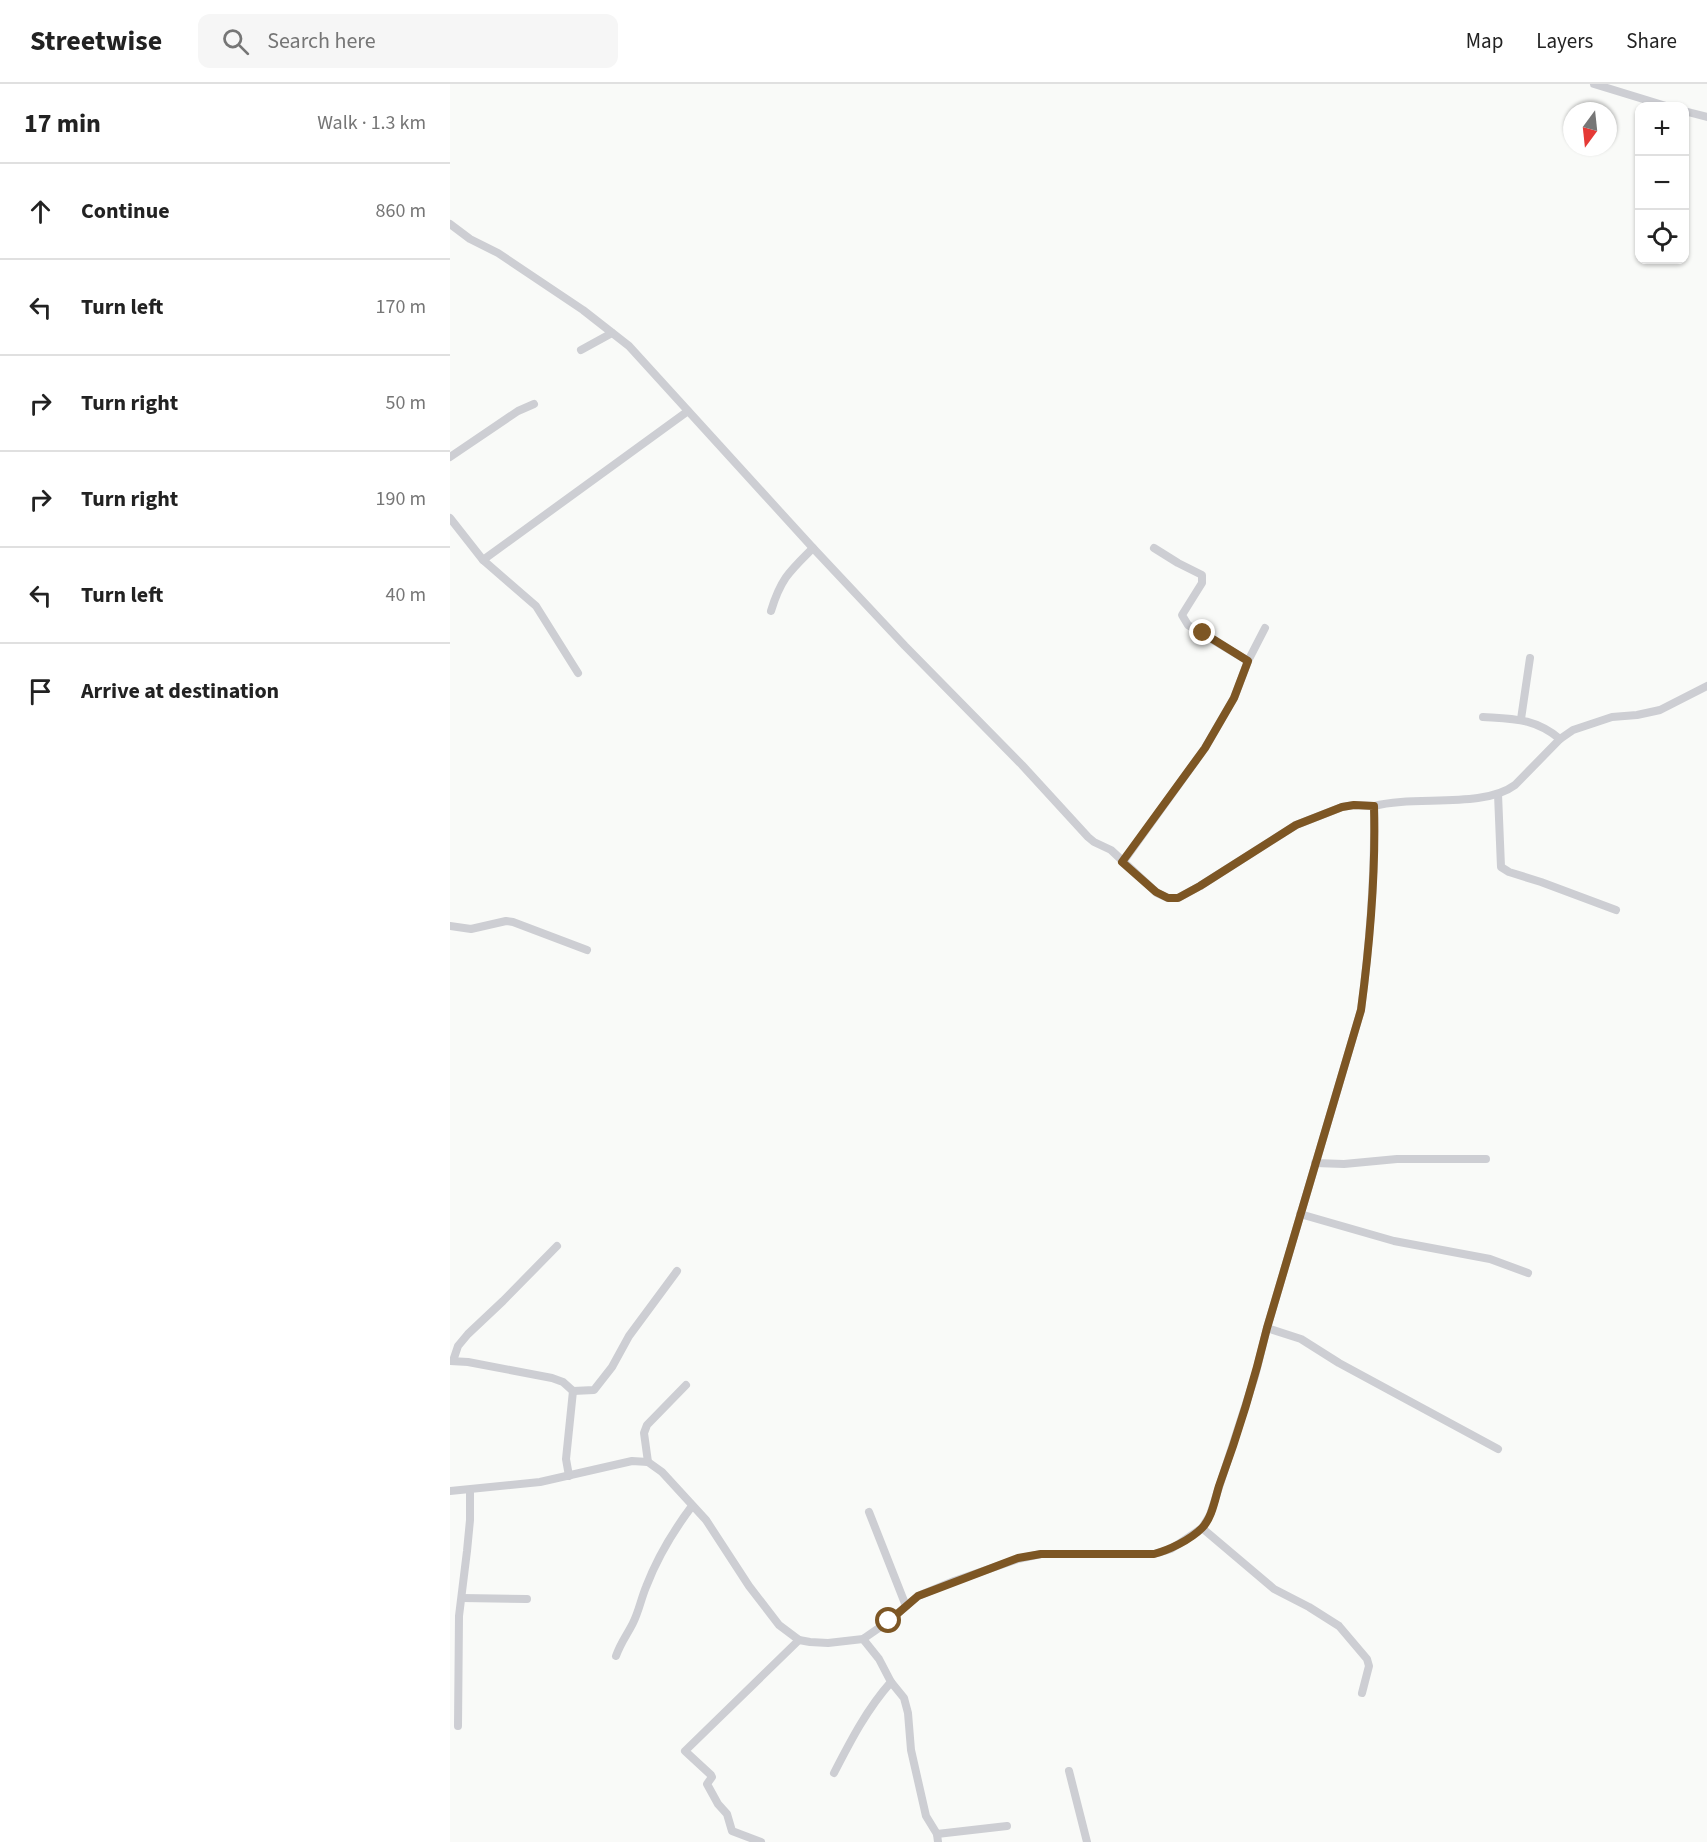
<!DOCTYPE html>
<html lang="en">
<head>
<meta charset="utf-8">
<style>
  body { margin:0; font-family:"Source Sans 3",sans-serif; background:#f6f6f6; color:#222 }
  .controls { position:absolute; right:18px; top:18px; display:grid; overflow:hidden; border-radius:12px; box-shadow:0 2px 4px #0004 }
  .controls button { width:54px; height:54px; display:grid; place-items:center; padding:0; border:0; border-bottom:2px solid #e0e0e0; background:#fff; color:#222; font:30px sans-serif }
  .compass { position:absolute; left:1113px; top:18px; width:54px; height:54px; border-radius:50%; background:#fff; box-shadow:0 2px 4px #0004; rotate:195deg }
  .stop { position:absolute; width:18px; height:18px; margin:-14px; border:4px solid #7d5624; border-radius:50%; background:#fff }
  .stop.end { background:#7d5624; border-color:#fff; box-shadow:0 2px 6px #0008 }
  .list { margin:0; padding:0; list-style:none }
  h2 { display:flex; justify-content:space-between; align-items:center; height:78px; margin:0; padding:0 24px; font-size:26px }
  h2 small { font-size:20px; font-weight:400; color:#767676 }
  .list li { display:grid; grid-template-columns:39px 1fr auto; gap:18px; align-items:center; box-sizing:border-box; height:96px; padding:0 24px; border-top:2px solid #e0e0e0 }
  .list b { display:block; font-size:22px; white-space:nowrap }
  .list em { font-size:20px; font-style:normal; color:#767676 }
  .icon { flex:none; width:33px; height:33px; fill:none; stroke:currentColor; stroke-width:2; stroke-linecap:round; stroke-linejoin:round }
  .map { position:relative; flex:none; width:1257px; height:1758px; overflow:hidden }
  header { display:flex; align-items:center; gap:36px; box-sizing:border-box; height:84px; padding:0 30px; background:#fff; border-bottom:2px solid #e0e0e0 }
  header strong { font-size:28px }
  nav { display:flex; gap:33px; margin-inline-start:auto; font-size:21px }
  .search { width:420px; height:54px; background:#f6f6f6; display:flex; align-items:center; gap:15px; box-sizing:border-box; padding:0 21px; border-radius:12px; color:#767676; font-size:22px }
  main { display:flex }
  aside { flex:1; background:#fff }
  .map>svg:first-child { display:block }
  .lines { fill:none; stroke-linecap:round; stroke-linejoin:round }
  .minor { stroke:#cdced3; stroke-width:8 }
  .route { stroke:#7d5624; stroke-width:8 }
</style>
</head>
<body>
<header>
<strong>Streetwise</strong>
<div class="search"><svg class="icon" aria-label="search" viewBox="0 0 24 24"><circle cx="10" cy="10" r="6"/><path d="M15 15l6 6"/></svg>Search here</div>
<nav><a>Map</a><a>Layers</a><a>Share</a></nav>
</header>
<main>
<aside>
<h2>17 min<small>Walk · 1.3 km</small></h2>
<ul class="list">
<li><svg class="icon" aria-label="ahead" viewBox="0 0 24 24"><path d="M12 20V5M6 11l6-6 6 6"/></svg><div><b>Continue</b></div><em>860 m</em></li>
<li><svg class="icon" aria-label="left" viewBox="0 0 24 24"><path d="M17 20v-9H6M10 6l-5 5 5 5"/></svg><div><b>Turn left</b></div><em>170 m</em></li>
<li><svg class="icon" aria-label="right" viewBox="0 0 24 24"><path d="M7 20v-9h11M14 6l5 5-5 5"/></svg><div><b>Turn right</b></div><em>50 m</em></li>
<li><svg class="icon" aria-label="right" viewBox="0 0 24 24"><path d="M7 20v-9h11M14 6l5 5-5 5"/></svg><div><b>Turn right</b></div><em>190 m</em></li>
<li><svg class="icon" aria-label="left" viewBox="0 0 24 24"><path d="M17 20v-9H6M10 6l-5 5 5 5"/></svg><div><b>Turn left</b></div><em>40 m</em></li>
<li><svg class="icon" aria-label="arrive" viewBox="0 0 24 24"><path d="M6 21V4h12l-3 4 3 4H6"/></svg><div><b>Arrive at destination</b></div></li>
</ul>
</aside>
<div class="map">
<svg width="1257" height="1758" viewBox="0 0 1257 1758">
  <rect width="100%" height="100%" fill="#f9faf8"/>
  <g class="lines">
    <g class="minor">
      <path d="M1144 0 1216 22"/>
      <path d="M1234 27 1257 33"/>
      <path d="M0 140 20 155 48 169 133 226 179 262 363 464 455 562 572 681 638 753 644 758 661 766 707 809 718 814H728L750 802 846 741 892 723 904 721 924 722"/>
      <path d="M131 266 162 249"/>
      <path d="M0 373 68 327 84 320"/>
      <path d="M0 434 33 476 86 522 128 589"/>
      <path d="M704 464 728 479 752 491V499L732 531 738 541 798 577"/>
      <path d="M33 476 238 327"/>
      <path d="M321 527C331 494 340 487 363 464"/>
      <path d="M1033 633C1064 635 1084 634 1110 655"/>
      <path d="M1071 635 1080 574"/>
      <path d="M1048 710 1051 783 1059 788 1091 798 1166 826"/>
      <path d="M673 778 755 664 784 614 798 577 815 544"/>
      <path d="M0 842 21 845 56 837 63 838 137 866"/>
      <path d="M865 1079 894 1080 947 1075H1036"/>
      <path d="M850 1130 944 1157 1040 1175 1078 1189"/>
      <path d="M817 1244 851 1255 889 1279 1048 1365"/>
      <path d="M0 1277 18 1278 102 1294 113 1298 123 1307 144 1306 162 1283 179 1252 227 1187"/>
      <path d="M3 1277 8 1262 18 1250 53 1217 107 1162"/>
      <path d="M198 1378 194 1349 197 1341 236 1301"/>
      <path d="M119 1392 116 1375 123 1307"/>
      <path d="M0 1407 90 1398 182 1377 198 1378 212 1388 256 1436 299 1502 329 1541 349 1556 360 1558 378 1559 413 1555 439 1537 468 1512 504 1497 568 1475 591 1470H704L721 1465 752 1444 760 1431 805 1292 817 1244 911 926C920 858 925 790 924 722 964 711 1033 725 1065 701L1110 655 1123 646 1162 633 1187 631 1210 626 1257 602"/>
      <path d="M419 1428 456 1522"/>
      <path d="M752 1444 824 1505 859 1523 889 1542 917 1575 919 1582 912 1609"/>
      <path d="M12 1514 77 1515"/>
      <path d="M413 1555 429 1575 441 1598 454 1614 458 1629 461 1666 476 1732 487 1750 488 1758"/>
      <path d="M166 1572C171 1558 177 1551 183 1539 189 1527 191 1515 196 1503 207 1474 224 1446 242 1422"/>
      <path d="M8 1642 9 1532 17 1467 20 1436V1406"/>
      <path d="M619 1687 637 1758"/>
      <path d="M384 1689C401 1656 417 1625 441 1598"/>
      <path d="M487 1750 557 1742"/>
      <path d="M311 1758 282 1747 277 1730 268 1720 257 1700 262 1693 261 1691 235 1667 349 1556"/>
    </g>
  </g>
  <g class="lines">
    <path class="route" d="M439 1537 468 1512 568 1474 591 1470H704C719 1466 740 1456 752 1444 762 1434 765 1415 769 1402 788 1350 804 1298 817 1244L911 926C920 858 926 790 924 722L904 721 892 723 846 741 750 802 728 814H718L706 808 672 778 755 664 784 614 798 577 753 549"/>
  </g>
</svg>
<div class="controls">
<button>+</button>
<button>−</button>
<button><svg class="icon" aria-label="locate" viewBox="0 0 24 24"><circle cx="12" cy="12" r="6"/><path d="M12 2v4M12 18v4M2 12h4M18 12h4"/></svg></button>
</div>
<svg class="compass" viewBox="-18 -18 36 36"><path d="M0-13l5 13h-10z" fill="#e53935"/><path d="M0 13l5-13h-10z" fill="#767676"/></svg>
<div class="stop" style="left:439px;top:1537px"></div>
<div class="stop end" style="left:753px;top:549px"></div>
</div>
</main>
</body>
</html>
